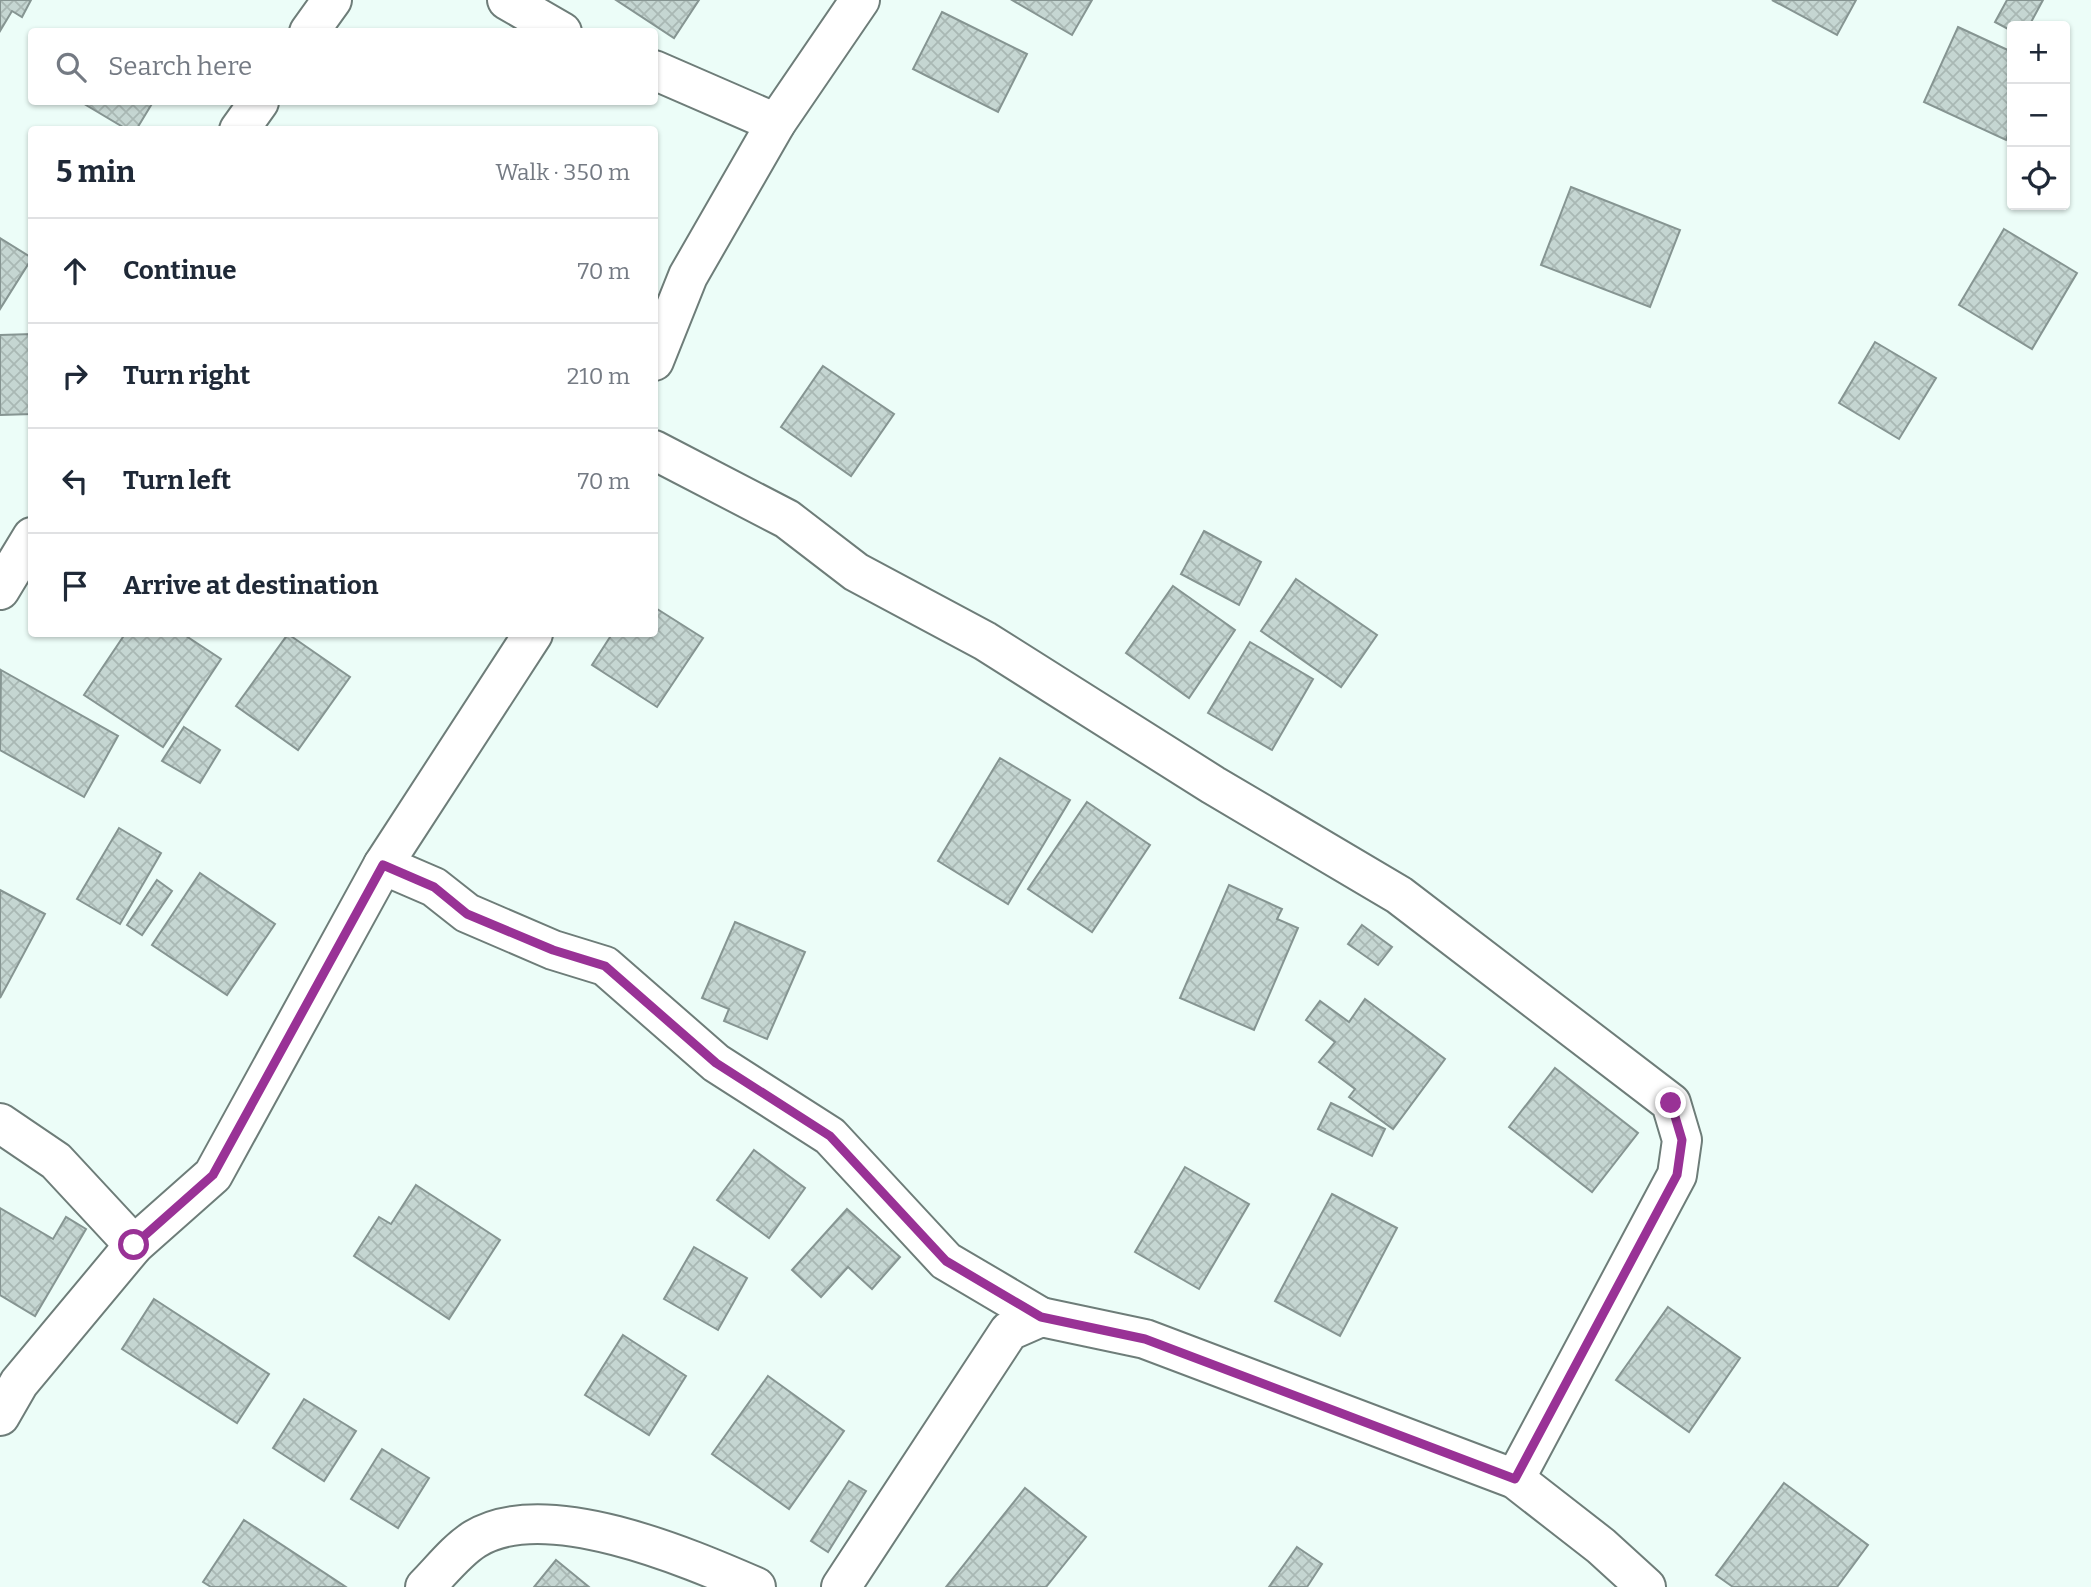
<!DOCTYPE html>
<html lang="en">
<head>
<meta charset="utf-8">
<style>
  body { margin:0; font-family:Bitter,serif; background:#f2f2f3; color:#1f2937 }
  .controls { position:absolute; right:21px; top:21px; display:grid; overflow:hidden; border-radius:7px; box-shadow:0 2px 5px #0004 }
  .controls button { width:63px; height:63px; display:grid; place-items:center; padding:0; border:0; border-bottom:2px solid #e0e1e3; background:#fff; color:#1f2937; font:35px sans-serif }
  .stop { position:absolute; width:21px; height:21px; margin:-16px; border:5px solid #993296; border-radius:50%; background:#fff }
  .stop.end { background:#993296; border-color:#fff; box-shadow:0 2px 7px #0008 }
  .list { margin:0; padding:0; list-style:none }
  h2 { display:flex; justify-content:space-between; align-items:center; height:91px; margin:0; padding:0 28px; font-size:30px }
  h2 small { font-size:23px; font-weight:400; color:#747a83 }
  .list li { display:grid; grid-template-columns:46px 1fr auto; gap:21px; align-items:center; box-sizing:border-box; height:105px; padding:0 28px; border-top:2px solid #e0e1e3 }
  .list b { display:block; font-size:26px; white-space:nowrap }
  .list em { font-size:23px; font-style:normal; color:#747a83 }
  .icon { flex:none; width:38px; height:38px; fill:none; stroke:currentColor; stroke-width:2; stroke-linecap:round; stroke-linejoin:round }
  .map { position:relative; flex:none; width:2091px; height:1587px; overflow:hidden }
  .search { position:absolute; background:#fff; box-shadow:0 2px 5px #0004; left:28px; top:28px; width:630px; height:77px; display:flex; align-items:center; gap:18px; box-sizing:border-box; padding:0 24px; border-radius:7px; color:#747a83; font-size:26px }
  .panel { position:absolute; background:#fff; box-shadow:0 2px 5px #0004; left:28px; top:126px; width:630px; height:511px; border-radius:7px }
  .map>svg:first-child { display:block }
  .building { fill:url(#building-cross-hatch); stroke:#869592; stroke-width:2 }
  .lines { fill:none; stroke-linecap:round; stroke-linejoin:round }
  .minor-casing { stroke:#6e7d79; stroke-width:42 }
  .minor { stroke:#fff; stroke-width:38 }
  .route { stroke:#993296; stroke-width:9 }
</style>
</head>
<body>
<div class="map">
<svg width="2091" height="1587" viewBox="0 0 2091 1587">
  <defs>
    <pattern id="building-cross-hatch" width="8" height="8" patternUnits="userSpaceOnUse" patternTransform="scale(1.75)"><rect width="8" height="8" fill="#c5d6d2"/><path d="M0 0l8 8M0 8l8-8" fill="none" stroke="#a9b8b4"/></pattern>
  </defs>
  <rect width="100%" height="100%" fill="#ecfdf8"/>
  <g class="building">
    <path d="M0 0H31L22 17 12 11 0 31Z"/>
    <path d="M616 0H699L674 38Z"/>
    <path d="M1012 0H1092L1072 35Z"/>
    <path d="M1772 0H1856L1837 35Z"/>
    <path d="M2007 0H2043L2029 26H2012V31L1995 22Z"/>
    <path d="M942 12 1027 54 998 112 913 69Z"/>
    <path d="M1958 27 2012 52V126L2006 140 1924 102Z"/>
    <path d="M81 102H153L136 130H128Z"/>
    <path d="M1571 187 1680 230 1650 307 1541 265Z"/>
    <path d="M2004 229 2077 273 2032 349 1959 305Z"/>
    <path d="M0 238 32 258 0 309Z"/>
    <path d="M32 334V414L0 415V335Z"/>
    <path d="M1875 342 1936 378 1899 439 1839 403Z"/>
    <path d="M823 366 894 414 851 476 781 427Z"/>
    <path d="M1204 531 1261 562 1239 605 1181 574Z"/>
    <path d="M1296 579 1377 635 1341 687 1261 631Z"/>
    <path d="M1173 586 1235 630 1189 698 1126 653Z"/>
    <path d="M654 607 703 638 657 707 592 665 612 634H654Z"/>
    <path d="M125 634H183L221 659 163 747 84 695Z"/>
    <path d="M288 634 350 677 298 750 236 706Z"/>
    <path d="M1250 642 1313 679 1272 750 1208 713Z"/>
    <path d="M1 670 118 736 84 797 0 750Z"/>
    <path d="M184 727 220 750 200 783 162 761Z"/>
    <path d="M1000 758 1070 800 1008 904 938 861Z"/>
    <path d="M1087 802 1150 845 1092 932 1028 889Z"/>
    <path d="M119 828 161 853 120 924 77 899Z"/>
    <path d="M200 873 275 924 227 995 152 945Z"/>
    <path d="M157 880 172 891 142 935 127 925Z"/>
    <path d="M1229 885 1282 909 1277 919 1298 928 1254 1030 1180 998Z"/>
    <path d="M0 890 45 914 0 998Z"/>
    <path d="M735 922 805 952 767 1039 724 1021 729 1009 702 998Z"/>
    <path d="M1362 925 1392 947 1378 965 1348 944Z"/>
    <path d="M1365 999 1445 1059 1393 1129 1349 1097 1355 1089 1319 1062 1335 1042 1306 1020 1320 1001 1349 1022Z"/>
    <path d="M1555 1068 1638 1133 1592 1192 1509 1127Z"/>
    <path d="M1331 1103 1385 1129 1372 1156 1318 1129Z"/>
    <path d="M754 1150 805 1188 769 1238 717 1200Z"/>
    <path d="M1185 1167 1249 1204 1199 1289 1135 1252Z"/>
    <path d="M416 1185 500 1240 449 1319 354 1256 379 1217 391 1224Z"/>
    <path d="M1332 1194 1397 1228 1340 1336 1275 1301Z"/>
    <path d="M0 1208 53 1239 66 1217 86 1229 35 1316 0 1295Z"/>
    <path d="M847 1209 900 1257 872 1289 848 1267 821 1297 792 1270Z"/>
    <path d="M694 1247 747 1278 718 1330 664 1299Z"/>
    <path d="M154 1299 269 1374 237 1423 122 1349Z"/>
    <path d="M1668 1307 1740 1358 1689 1432 1616 1380Z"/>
    <path d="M623 1335 686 1376 649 1435 585 1395Z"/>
    <path d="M768 1376 844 1431 789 1509 712 1454Z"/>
    <path d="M304 1399 356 1431 324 1481 273 1448Z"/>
    <path d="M382 1449 429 1478 398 1528 351 1499Z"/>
    <path d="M849 1481 866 1491 828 1552 811 1541Z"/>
    <path d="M1784 1483 1868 1545 1837 1587H1733L1716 1575Z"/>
    <path d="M1025 1488 1086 1537 1046 1587H946Z"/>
    <path d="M244 1520 346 1587H211L203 1582Z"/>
    <path d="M1297 1547 1322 1564 1307 1587H1269Z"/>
    <path d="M556 1560 589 1587H534Z"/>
  </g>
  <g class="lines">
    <defs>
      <g id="minor">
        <path d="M507 0 562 32"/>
        <path d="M309 32 332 0"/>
        <path d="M654 70 776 123"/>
        <path d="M239 130 259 102"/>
        <path d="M654 361 688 276 776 123 860 0"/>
        <path d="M654 450 787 519 856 572 985 641 1213 785 1399 895 1671 1103 1682 1140 1677 1175 1515 1479"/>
        <path d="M0 590 32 537"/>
        <path d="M383 865 434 887 467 913 553 950 605 966 716 1063 830 1136 946 1261 1041 1317"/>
        <path d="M0 1123 56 1161 134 1245"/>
        <path d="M0 1416 19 1383 134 1245 213 1175 383 865 533 634"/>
        <path d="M425 1587C440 1572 457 1550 475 1539 545 1496 687 1557 756 1587"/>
        <path d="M841 1587 1009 1331 1041 1317 1145 1339 1515 1479 1601 1546 1646 1587"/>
      </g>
    </defs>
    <use href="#minor" class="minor-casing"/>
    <use href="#minor" class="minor"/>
  </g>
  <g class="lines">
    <path class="route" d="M134 1245 213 1175 383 865 434 887 467 914 553 950 605 966 716 1063 830 1136 946 1261 1041 1317 1145 1339 1515 1479 1677 1175 1682 1140 1671 1103"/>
  </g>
</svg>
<div class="controls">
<button>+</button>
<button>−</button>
<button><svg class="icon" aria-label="locate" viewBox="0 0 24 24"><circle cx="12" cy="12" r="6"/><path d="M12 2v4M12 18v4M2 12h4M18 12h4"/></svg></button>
</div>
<div class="stop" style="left:134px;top:1245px"></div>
<div class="stop end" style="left:1671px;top:1103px"></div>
<div class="search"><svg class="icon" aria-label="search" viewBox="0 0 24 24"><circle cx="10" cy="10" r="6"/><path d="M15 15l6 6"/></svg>Search here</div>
<section class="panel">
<h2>5 min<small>Walk · 350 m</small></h2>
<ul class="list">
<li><svg class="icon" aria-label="ahead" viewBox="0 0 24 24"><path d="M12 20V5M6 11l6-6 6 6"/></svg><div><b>Continue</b></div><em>70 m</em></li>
<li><svg class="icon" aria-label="right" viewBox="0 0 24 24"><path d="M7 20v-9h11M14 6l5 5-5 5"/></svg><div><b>Turn right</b></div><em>210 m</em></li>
<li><svg class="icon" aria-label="left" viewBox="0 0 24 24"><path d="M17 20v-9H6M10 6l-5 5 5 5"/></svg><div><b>Turn left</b></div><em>70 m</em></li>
<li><svg class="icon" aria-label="arrive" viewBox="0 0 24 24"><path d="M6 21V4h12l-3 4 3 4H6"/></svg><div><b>Arrive at destination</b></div></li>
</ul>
</section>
</div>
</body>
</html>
